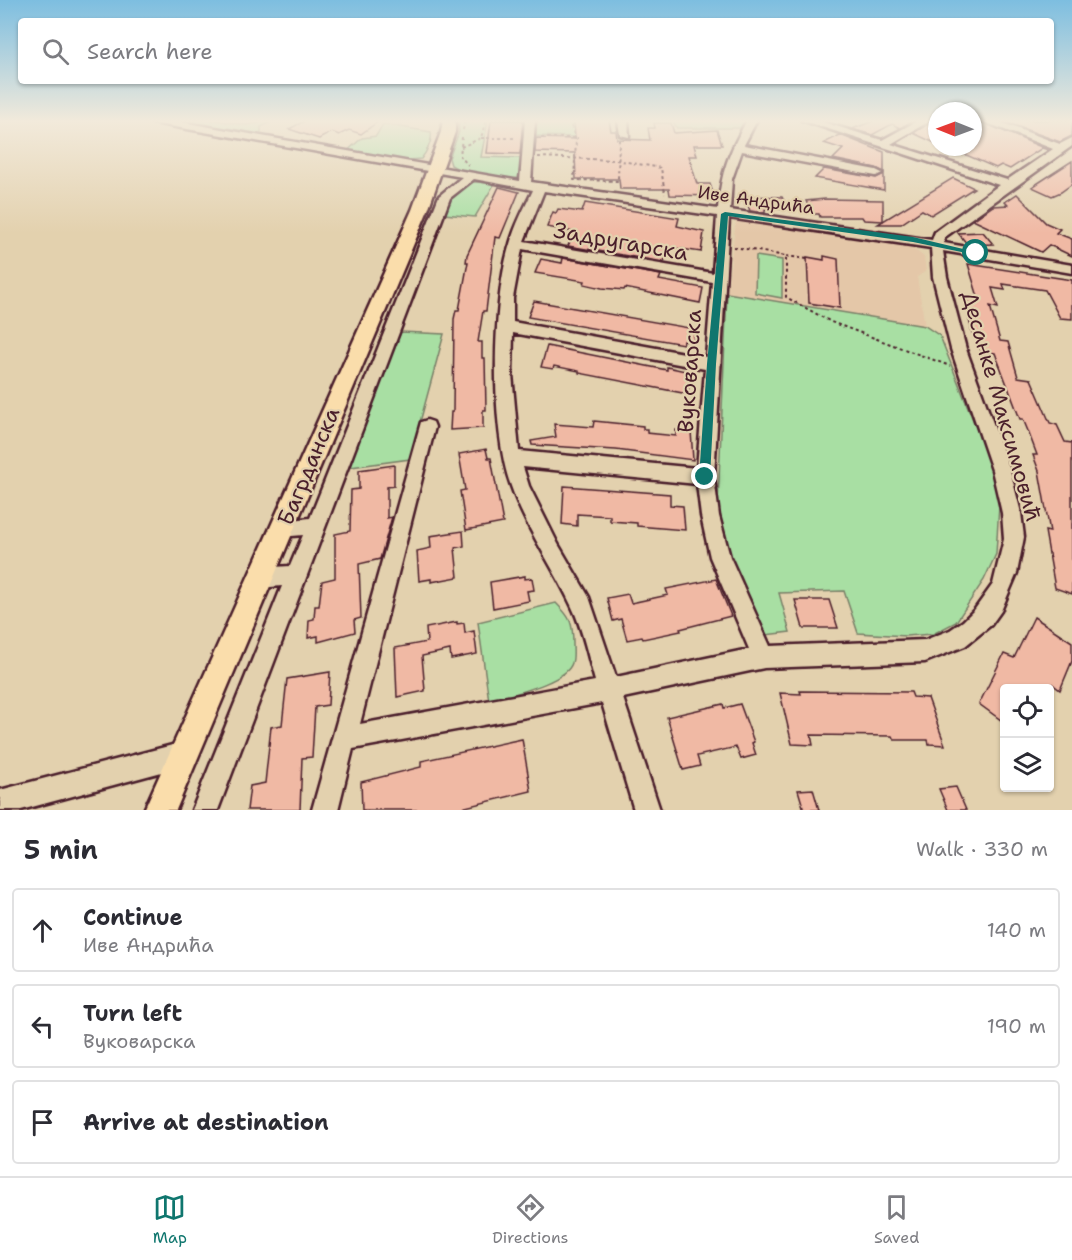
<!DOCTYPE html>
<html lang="en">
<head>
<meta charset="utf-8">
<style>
  body { margin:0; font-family:"Shantell Sans",sans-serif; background:#f7f7f7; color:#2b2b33 }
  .controls { position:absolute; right:18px; bottom:18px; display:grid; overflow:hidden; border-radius:6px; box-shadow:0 2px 4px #0004 }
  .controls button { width:54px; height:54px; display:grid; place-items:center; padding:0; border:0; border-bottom:2px solid #e1e1e2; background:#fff; color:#2b2b33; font:30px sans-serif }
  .compass { position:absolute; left:928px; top:102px; width:54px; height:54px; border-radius:50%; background:#fff; box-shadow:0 2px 4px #0004; rotate:271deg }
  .stop { position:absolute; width:18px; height:18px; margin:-14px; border:4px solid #0f766e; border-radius:50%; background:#fff }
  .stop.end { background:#0f766e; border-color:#fff; box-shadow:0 2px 6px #0008 }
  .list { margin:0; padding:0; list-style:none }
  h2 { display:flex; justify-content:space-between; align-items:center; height:78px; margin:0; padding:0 24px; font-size:26px }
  h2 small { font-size:20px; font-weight:400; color:#7c7c81 }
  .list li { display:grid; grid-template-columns:39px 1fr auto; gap:18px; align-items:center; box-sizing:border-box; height:84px; margin:0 12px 12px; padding:0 12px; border:2px solid #e1e1e2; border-radius:6px }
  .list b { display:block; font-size:22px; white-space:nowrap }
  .list p { margin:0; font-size:20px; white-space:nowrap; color:#7c7c81 }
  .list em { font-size:20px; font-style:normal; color:#7c7c81 }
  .icon { flex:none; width:33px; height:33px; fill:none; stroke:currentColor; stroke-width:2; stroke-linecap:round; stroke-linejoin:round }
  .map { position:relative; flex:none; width:1072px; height:810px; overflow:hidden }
  .search { position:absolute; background:#fff; box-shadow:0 2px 4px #0004; left:18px; right:18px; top:18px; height:66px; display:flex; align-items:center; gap:15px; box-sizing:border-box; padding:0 21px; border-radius:6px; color:#7c7c81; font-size:22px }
  .sheet { height:366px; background:#fff }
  nav { display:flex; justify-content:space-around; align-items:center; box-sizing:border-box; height:84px; border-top:2px solid #e1e1e2; background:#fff; font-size:16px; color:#7c7c81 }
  nav a { display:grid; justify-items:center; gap:3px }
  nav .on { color:#0f766e }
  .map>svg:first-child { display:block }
  .built { fill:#e4c7a8 }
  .green { fill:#a8dfa3; stroke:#797f67; stroke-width:1.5 }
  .building { fill:#f0b9a4; stroke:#4a1f2b; stroke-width:1.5 }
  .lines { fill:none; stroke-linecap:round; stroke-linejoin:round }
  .minor-casing { stroke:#4a1f2b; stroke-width:5 }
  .major-casing { stroke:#4a1f2b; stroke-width:5 }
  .path { stroke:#4a1f2b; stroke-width:2; stroke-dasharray:3 3; stroke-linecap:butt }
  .minor { fill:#e3d1ae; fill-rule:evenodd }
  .major { fill:#faddab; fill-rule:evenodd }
  .route { fill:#0f766e }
  .labels { text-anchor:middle; stroke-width:4.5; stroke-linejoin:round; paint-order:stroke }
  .far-street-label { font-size:18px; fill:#4a1f2b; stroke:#e3d1ae }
  .street-label { font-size:22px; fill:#4a1f2b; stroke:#e3d1ae }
</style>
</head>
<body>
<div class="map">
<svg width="1072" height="810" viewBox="0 0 1072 810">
  <rect width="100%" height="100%" fill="#e3d1ae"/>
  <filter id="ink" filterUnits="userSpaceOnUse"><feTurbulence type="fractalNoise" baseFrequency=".0167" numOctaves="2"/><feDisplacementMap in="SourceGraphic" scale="12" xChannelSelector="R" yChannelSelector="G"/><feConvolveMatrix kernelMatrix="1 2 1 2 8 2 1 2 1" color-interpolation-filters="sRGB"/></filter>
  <g filter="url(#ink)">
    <path class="built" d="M736 220 904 245 915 250 924 257 926 271 917 277 925 326 727 293Z"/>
    <g class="green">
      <path d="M169 120H216L245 125 259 123 264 120H275L261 127V137Z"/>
      <path d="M458 120H488L481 157 522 158 518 178 513 179 458 169 451 165 449 158 459 132Z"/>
      <path d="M535 120H572L579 137 534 136Z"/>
      <path d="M672 120H741L744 121 740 128H677Z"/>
      <path d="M383 124 431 132C433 140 426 153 421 159L407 160 346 152 362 138 376 136Z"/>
      <path d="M473 182 495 183 475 217 444 214 453 195Z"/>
      <path d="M756 256 782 260V298L755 293Z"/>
      <path d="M727 293 925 326 940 336 1000 489 996 554 984 580 956 622 933 634 906 636 858 633 844 591 779 593 790 632 765 635 722 541 718 502Z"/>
      <path d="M401 332 444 334 410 459 343 468Z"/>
      <path d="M556 603C571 618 573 623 573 644 573 650 574 658 572 663 566 683 508 695 489 701L478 622Z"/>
    </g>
    <g class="building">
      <path d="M306 120H380L361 134 349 130 339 135 332 132 319 139 289 129Z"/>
      <path d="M491 120H523L520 154 487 153Z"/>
      <path d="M574 120H609L611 131H616L617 139 650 140 648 128H655L654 123H671L674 133 717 130 722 145H694L697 156H689L697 184H710L714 196 670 195 669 189H620L619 179H576L575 153 535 152 536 138 575 139Z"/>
      <path d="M876 120H914L900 128 892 124 872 135 852 129Z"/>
      <path d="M973 120H978L1048 150 1042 148 1010 169 1001 165 996 168 948 147H973Z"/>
      <path d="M1000 120H1072V136L1060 142Z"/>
      <path d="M933 121 937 123V144L913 133Z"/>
      <path d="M840 135 884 152V172L876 168 833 159 843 149 824 143Z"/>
      <path d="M1072 161V184L1061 192 1052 196 1032 187Z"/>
      <path d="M824 169 876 178 884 174V190L815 178Z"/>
      <path d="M953 178 974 188 931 215 922 210 901 224H878Z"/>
      <path d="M499 187 519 192 500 238 495 237 486 311H483L478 342H482V358H485L486 410H483V428L450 430 451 412H453L454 319 456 310H459L468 262H466L467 255Z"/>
      <path d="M1017 194 1046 223 1060 229 1056 233 1072 239V256L1049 245 1041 252 973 220 993 206 1008 205 1005 202Z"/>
      <path d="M745 196 782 197 788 209H765V213L750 211Z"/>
      <path d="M825 199 883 200V221L864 220 862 217H820L819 214H812L806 201Z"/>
      <path d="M585 203 679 218 677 226 704 232 701 252 668 247 664 262 568 246 574 232 547 227 553 212 556 213 558 209 582 212Z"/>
      <path d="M983 232 993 244 968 245 958 233Z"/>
      <path d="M824 256 838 259 840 308 809 303 807 257 824 260Z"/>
      <path d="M563 258 661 275 659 280 703 288 700 303 625 288 624 290 602 288 584 284 585 281 535 273 541 259 562 263Z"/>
      <path d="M968 264 1072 280V319L1060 318 1045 290 1003 284 1005 290 992 288 998 308 990 306 1000 341 1008 342 1018 377 1031 379 1050 423 1057 425 1065 442 1072 443V594L1055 588 1045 531 1050 532 1039 471 1033 455H1037L1028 431 1023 419H1020L995 353 981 351 977 337 973 336 965 302 968 303 966 296 978 297Z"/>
      <path d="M534 301 695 329 693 342 684 341 683 344 528 317Z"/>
      <path d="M547 346 667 370V367L690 372 688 394 579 373V371L554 366 553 369 541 367Z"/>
      <path d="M594 421 643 426V429H647V433L676 436V430L691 431 693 460 616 450 532 445 531 441 556 437 554 424 593 427Z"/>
      <path d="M486 449 488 458H491L503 523 466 530 460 491 465 490 459 454Z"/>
      <path d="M394 465V486L387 487V518L392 517 380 559 359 564 361 618 354 620 355 632 318 642V636L308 638 309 620 314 619 315 606H319L322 581 335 578V534L350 531 351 490 359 489V470Z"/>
      <path d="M564 486 670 494V505L683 506 685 530 637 526V523L610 521V516L577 514V526L562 524Z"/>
      <path d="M463 531 464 546 455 548 458 577 431 582V579L419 581 417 551 431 548 430 536Z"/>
      <path d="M525 576V579L532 578 534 590 527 591 529 601 493 608 490 582Z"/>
      <path d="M716 579 731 616 680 629 681 631 643 639 642 637 627 640 621 619 613 621 607 598 628 594 631 603 668 595 666 589Z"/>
      <path d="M795 600H829L838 628H803Z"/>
      <path d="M1034 617 1072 642V661L1060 690 1052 684 1050 688H1005V723L979 704 1004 654 1014 658Z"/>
      <path d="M457 622V624L464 623 465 633 474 631 477 654 451 659 450 650 422 656 425 691 397 697 395 648 427 642 426 628Z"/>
      <path d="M330 672 328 705 315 707 312 757 302 758 300 810H247L250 786 265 783 271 727 282 725 287 679Z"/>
      <path d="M800 691 911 692 913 697 928 698 945 745 929 744 928 740H894L892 736 811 735 813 745 792 744 780 693 801 694Z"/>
      <path d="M723 704 724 708 740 704 754 742 752 743 756 755 741 759 736 747 697 756 700 766 683 770 667 717Z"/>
      <path d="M522 739 531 791 461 808V810H362L361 782 421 767V761Z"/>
      <path d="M956 787 966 810H948L939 789Z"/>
      <path d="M813 789 819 810H804L798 790Z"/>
    </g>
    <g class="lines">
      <defs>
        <g id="minor">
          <path d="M148 120H170L520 181 525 120H535L531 182 718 209C721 171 729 153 747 120H757L744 145 876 170 882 173 876 176 742 151 732 179 730 210 932 240 935 232 999 185 801 120H816L882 140 919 120H931L891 144 1007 180 1053 149 980 120H994L1060 144 1072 138V146L945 237 944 243 1072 265V273L943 251 947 277 966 349 1010 470 1021 513 1024 537 1017 573 1001 611 991 625 965 646 925 662 764 668 623 698 660 810H634L602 703 353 749 338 810H312L421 422 427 420 433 422 435 427 360 724 595 681C588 657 583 630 572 607 553 566 526 529 511 486 490 430 492 300 510 244 515 225 525 207 533 190L474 179 450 198 218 810H192L282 586 259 588 252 585 249 578 252 571 259 568 290 566 303 535 281 537 274 534 271 528 274 522 310 518 439 196 462 177 153 123ZM544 191 717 216 713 273 524 241ZM729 218 931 248 933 277 951 349 992 470 1002 513 1004 539 993 584 975 609 963 621 950 630 925 640 770 646 730 557 719 516 714 477ZM522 249 712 282 706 357 513 322V298ZM513 333 705 369 697 468 519 451 512 374ZM523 467 697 484 701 516 710 557 749 649 616 677 589 597 558 544 529 486Z"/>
          <path d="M618 120H628L629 137 620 135Z"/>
          <path d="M184 742 193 745 196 754 193 763 184 766 21 810H0V790Z"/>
        </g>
        <path id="major" d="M443 120H455V132L428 210 176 810H144L412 210 441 132Z"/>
      </defs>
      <use href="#minor" class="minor-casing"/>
      <use href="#major" class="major-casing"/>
      <g class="path">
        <path d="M569 120 576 140 574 180 618 181 619 140"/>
        <path d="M463 130 465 120"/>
        <path d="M462 137 460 156 468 165"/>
        <path d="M481 138H516"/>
        <path d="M541 138H578"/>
        <path d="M461 147 481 138 486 120"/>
        <path d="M538 157 616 160 661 168 665 194"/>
        <path d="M734 247 786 256"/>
        <path d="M807 259 786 256V297L831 322 950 366"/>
      </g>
      <use href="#minor" class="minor"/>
      <use href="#major" class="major"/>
    </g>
  </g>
  <linearGradient id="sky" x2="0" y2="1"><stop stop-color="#7dbee0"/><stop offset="0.52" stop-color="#f2eadb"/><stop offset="1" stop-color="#f2eadb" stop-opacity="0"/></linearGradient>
  <rect width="1072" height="233" fill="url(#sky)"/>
  <path class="route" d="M725 212 913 237 980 253 976 255 913 242 728 216 716 364 710 477 705 482 699 477 707 364 721 214Z"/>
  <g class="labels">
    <g class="far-street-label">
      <text transform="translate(756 200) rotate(8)" y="6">Иве Андрића</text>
    </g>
    <g class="street-label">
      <text transform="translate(621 241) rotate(10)" y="8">Задругарска</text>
      <text transform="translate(689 371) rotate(-86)" y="8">Вуковарска</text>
      <text transform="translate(1002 406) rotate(74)" y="8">Десанке Максимовић</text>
      <text transform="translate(308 466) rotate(-67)" y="8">Багрданска</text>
    </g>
  </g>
</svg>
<div class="controls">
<button><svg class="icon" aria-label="locate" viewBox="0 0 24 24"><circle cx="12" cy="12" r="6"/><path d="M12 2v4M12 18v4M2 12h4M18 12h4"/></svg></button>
<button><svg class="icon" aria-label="layers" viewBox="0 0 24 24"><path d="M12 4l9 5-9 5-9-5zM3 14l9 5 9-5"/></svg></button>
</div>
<svg class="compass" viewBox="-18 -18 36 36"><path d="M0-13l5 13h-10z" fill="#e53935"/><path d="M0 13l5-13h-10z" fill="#7c7c81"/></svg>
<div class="stop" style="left:976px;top:253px"></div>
<div class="stop end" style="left:705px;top:477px"></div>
<div class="search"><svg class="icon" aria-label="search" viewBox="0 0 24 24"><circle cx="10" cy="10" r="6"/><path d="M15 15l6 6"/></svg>Search here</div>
</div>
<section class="sheet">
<h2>5 min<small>Walk · 330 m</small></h2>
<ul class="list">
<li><svg class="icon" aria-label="ahead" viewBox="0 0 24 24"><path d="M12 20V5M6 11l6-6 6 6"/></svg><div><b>Continue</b><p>Иве Андрића</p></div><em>140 m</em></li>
<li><svg class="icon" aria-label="left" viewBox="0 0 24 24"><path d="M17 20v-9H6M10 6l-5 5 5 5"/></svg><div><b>Turn left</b><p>Вуковарска</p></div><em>190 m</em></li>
<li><svg class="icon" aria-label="arrive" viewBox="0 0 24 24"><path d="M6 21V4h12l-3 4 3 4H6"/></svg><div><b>Arrive at destination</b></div></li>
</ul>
</section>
<nav>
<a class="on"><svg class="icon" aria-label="map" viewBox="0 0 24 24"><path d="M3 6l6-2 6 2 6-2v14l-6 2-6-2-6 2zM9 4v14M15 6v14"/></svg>Map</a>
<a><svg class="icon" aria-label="directions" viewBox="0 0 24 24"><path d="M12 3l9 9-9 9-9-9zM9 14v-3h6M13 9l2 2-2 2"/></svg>Directions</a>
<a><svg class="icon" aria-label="saved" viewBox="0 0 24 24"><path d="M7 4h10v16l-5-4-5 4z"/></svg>Saved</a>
</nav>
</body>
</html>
